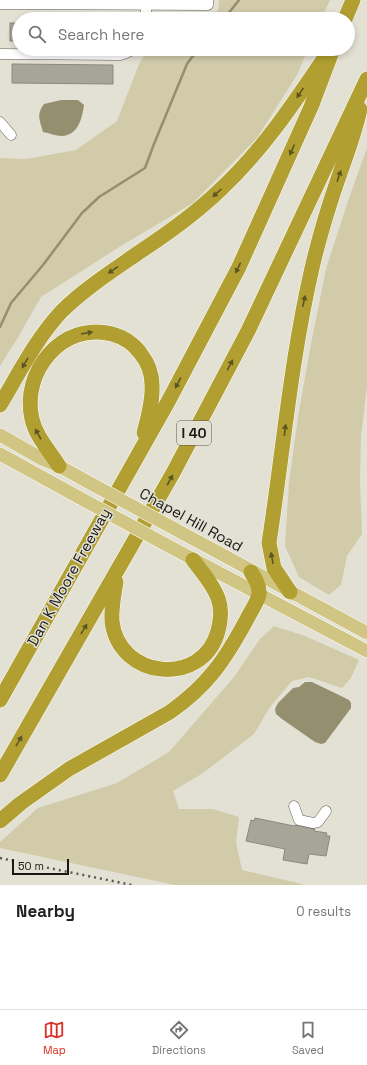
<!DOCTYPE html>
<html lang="en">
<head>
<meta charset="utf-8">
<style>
  body { margin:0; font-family:"Space Grotesk",sans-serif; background:#f6f6f6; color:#202124 }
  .scale { position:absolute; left:12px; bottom:10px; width:57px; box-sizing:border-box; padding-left:4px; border:2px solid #191814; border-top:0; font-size:11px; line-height:14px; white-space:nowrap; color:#191814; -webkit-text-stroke:3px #e3e1d4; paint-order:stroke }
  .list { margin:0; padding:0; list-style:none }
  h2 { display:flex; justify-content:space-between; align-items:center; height:52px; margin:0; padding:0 16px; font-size:17px }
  h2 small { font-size:13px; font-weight:400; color:#757577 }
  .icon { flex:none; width:22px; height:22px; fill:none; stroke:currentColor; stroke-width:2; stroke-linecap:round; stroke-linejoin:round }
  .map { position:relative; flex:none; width:367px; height:885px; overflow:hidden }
  .search { position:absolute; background:#fff; box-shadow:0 2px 6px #0003; left:12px; right:12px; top:12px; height:44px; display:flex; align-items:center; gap:10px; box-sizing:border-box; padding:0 14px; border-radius:22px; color:#757577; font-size:15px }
  .sheet { height:124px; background:#fff }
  nav { display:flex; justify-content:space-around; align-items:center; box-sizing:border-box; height:56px; border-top:1px solid #e0e0e0; background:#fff; font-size:11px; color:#757577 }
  nav a { display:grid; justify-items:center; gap:2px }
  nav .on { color:#d93025 }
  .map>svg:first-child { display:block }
  .green { fill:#d1cbaa }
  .water { fill:#948f6e }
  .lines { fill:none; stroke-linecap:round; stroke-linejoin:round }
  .stream { stroke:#948f6e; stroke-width:2.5 }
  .building { fill:#a7a598; stroke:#8b897d }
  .minor-casing { stroke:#5e5c51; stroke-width:11 }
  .major-casing { stroke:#fff; stroke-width:14 }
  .highway-casing { stroke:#fff; stroke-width:16 }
  .minor { stroke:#fff; stroke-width:10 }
  .major { stroke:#d0c583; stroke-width:13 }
  .highway { stroke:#b19f31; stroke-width:15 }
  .rail { stroke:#595851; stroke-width:2.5; stroke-dasharray:2 4; stroke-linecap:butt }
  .major-bridge-casing { stroke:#fff; stroke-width:14; stroke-linecap:butt }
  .major-bridge { stroke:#d0c583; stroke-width:13 }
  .oneway { fill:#5d5521 }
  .labels { text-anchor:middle; stroke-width:3; stroke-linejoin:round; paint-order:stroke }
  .shield { fill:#e3e1d4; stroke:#56544e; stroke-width:1 }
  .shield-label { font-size:14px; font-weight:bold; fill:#191814 }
  .street-label { font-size:15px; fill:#191814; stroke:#e3e1d4 }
</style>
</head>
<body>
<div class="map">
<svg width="367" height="885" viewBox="0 0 367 885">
  <rect width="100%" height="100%" fill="#e3e1d4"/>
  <g class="green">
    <path d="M219 0H330L321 19H187L218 11Z"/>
    <path d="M148 49H308L297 75 257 138 193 203 116 249 41 297 17 339 0 366V158L26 159 76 150 117 121 139 64Z"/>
    <path d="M367 148V387L361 436 360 482 362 534 347 556 341 585 329 595 299 577 285 546 289 483 298 417 311 344 326 269 348 201Z"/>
    <path d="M274 626 305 636 359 660 351 678 342 688 309 677 292 681 270 707 254 734 203 773 173 791 179 809H213L239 817 236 842 242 870 306 885H175L0 848V842L38 808 117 783 169 752 234 677 260 639Z"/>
  </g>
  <g class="water">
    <path d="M61 100H78L84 105C82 119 78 135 62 136 56 136 49 133 43 132 40 120 36 115 44 104Z"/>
    <path d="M305 682H312L339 695 349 700 351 703V708L325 743 321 744 315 742 282 719 276 714 275 709 278 703 293 688 299 687Z"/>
  </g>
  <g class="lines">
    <g class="stream">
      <path d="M224 19 239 0"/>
      <path d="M0 327 11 303 43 265 82 213 99 197 145 168 154 144 187 64 198 49"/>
    </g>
  </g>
  <g class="building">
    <rect x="10" y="23" width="9" height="18"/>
    <path d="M12 64 113 65V84L12 83Z"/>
    <path d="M255 818 294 826 295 825 315 829 314 831 327 833 326 836H330L326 856 309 854 307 864 283 860 285 849 246 841 251 820 254 821Z"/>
  </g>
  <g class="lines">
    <defs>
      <g id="minor">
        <path d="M0 4 208 5V0"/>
        <path d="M146 5V19"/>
        <path d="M0 54 120 55 126 53 134 49"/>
        <path d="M0 122 11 135"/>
        <path d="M294 806 299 820 313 823 318 822 326 811"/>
      </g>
      <g id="major">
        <path d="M0 435 42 459 59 466 88 482"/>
        <path d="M0 454 80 498"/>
        <path d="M173 528 367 633"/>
        <path d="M174 549 367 651"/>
      </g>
      <g id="highway">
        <path d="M345 19 353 0"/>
        <path d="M0 405C19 373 36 339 61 312 84 289 112 271 138 253 167 234 195 214 220 190 261 152 292 106 323 60"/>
        <path d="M59 466C50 451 36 437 32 419 21 372 62 321 112 334 123 337 134 344 141 354 148 363 152 374 152 385 153 401 148 417 144 433"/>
        <path d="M116 582C114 595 111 608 112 621 118 679 203 688 218 631 221 620 222 609 218 598 213 584 202 572 193 560"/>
        <path d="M290 592 274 568 269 543C283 452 291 359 312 268 319 238 328 208 338 179 346 156 355 133 360 109"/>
        <path d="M0 700 169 400 239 267 311 107 333 49"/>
        <path d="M0 775 173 473 248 331 367 79"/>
        <path d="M0 821 21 803 69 769 170 712C208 685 225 660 247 619 250 612 258 602 259 594 260 586 255 578 251 572"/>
      </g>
    </defs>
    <use href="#minor" class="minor-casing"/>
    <use href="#major" class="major-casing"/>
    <use href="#highway" class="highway-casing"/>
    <use href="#minor" class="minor"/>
    <use href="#major" class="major"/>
    <use href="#highway" class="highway"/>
    <path class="rail" d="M0 858 132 885"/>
    <defs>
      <g id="major-bridge">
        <path d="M88 482 173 528"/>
        <path d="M80 498 174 549"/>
      </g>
    </defs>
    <use href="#major-bridge" class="major-bridge-casing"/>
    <use href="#major-bridge" class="major-bridge"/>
  </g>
  <defs><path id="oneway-solid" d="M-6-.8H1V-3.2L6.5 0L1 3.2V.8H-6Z"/></defs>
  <g class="oneway">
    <use href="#oneway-solid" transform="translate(300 93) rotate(124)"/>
    <use href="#oneway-solid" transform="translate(292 150) rotate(114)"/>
    <use href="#oneway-solid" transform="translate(339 176) rotate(-71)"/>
    <use href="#oneway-solid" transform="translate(217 193) rotate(138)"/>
    <use href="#oneway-solid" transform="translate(238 268) rotate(116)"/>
    <use href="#oneway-solid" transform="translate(113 270) rotate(146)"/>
    <use href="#oneway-solid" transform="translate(304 301) rotate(-78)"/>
    <use href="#oneway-solid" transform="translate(87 333) rotate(-10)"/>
    <use href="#oneway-solid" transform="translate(25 363) rotate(120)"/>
    <use href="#oneway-solid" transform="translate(230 365) rotate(-62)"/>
    <use href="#oneway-solid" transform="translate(178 383) rotate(118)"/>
    <use href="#oneway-solid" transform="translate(285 430) rotate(-83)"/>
    <use href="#oneway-solid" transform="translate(38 434) rotate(-119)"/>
    <use href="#oneway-solid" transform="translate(170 480) rotate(-61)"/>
    <use href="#oneway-solid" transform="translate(272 558) rotate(-101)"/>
    <use href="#oneway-solid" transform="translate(84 629) rotate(-59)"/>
    <use href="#oneway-solid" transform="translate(19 741) rotate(-60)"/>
  </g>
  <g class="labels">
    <rect class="shield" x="177" y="421" width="34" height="24" rx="3"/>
    <g class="shield-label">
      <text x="194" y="438">I 40</text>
    </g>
    <g class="street-label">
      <text transform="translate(191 520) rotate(29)" y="5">Chapel Hill Road</text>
      <text transform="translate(69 577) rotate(-61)" y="5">Dan K Moore Freeway</text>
    </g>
  </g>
</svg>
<div class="scale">50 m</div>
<div class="search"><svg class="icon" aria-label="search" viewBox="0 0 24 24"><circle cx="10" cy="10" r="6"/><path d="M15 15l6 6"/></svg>Search here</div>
</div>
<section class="sheet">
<h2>Nearby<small>0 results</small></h2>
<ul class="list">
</ul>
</section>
<nav>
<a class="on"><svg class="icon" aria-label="map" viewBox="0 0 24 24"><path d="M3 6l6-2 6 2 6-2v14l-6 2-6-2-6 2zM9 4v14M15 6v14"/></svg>Map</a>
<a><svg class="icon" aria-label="directions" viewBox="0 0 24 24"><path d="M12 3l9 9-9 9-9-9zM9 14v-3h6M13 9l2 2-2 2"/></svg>Directions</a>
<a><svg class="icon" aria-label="saved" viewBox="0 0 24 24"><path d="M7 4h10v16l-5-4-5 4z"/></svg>Saved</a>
</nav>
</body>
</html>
